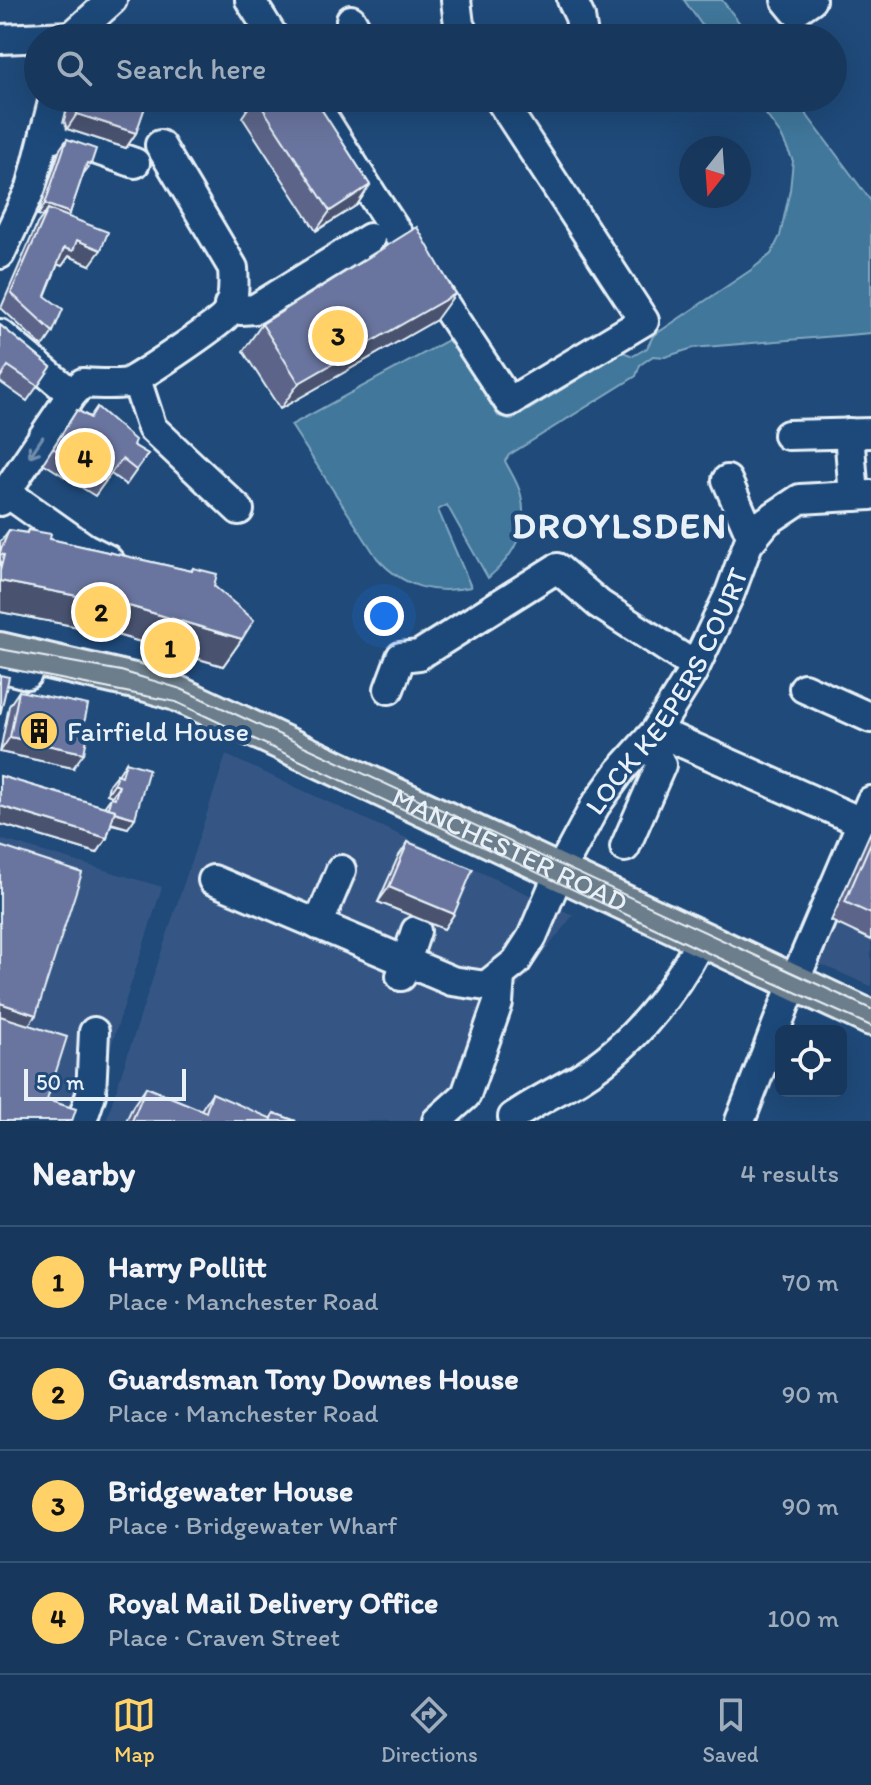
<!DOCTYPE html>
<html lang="en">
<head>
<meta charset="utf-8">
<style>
  body { margin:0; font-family:Itim,sans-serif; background:#203f62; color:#f1f3f6 }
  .controls { position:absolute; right:24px; bottom:24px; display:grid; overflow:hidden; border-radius:12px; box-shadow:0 8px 32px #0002 }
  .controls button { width:72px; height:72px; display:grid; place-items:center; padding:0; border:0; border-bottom:2px solid #365272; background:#17385c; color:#f1f3f6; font:40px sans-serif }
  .compass { position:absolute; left:679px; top:136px; width:72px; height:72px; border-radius:50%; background:#17385c; box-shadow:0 8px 32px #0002; rotate:197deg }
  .scale { position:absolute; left:24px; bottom:20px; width:162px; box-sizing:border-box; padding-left:8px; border:4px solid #e8f1f8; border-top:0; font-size:22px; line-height:28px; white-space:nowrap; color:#e8f1f8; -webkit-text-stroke:6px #1f4a7a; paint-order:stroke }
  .you { position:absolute; left:384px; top:616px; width:28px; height:28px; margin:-20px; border:6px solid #fff; border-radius:50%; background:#1a73e8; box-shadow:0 0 0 12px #1a73e833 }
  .badge { display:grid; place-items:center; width:52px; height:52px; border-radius:50%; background:#ffd166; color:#111; font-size:26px; font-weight:700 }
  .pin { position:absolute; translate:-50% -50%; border:4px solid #fff; box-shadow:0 2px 8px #0006 }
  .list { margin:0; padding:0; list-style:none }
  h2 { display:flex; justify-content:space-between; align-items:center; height:104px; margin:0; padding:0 32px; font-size:34px }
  h2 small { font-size:26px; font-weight:400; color:#9eacbb }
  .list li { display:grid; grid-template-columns:52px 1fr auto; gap:24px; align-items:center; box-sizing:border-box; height:112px; padding:0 32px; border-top:2px solid #365272 }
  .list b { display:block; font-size:30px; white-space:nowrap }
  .list p { margin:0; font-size:26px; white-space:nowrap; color:#9eacbb }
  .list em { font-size:26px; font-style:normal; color:#9eacbb }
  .icon { flex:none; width:44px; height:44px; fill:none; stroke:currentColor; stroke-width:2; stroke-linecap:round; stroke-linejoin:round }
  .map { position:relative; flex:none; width:871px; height:1121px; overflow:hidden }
  .search { position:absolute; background:#17385c; box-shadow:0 8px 32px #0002; left:24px; right:24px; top:24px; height:88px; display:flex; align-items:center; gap:20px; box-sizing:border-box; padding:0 28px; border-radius:44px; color:#9eacbb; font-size:30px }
  .sheet { height:552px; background:#17385c }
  nav { display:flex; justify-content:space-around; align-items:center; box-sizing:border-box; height:112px; border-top:2px solid #365272; background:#17385c; font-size:22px; color:#9eacbb }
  nav a { display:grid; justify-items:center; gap:4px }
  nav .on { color:#ffd166 }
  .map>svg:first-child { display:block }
  .built { fill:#365785 }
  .water { fill:#40779b; stroke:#83a8c0; stroke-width:2 }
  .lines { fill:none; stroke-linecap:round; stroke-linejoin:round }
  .minor-casing { stroke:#e8f1f8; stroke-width:34 }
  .major-casing { stroke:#e8f1f8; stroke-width:40 }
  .minor { stroke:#1f4a7a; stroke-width:28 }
  .major { stroke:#6c7d8b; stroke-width:34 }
  .tram { stroke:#e8f1f8; stroke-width:2 }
  .wall { fill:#5b6589; stroke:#e8f1f8; stroke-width:2 }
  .shaded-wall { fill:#4a526f; stroke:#e8f1f8; stroke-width:2 }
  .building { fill:#6a759f; stroke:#e8f1f8; stroke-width:2 }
  .oneway { stroke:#6f8dac }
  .labels { text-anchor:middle; stroke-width:8; stroke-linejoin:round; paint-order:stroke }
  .street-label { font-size:28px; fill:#e8f1f8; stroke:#1f4a7a }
  .poi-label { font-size:28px; fill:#e8f1f8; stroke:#1f4a7a; text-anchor:start }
  .district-label { font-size:36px; font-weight:bold; letter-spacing:2px; fill:#e8f1f8; stroke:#1f4a7a }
</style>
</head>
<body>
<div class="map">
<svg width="871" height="1121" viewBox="0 0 871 1121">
  <rect width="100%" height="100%" fill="#1f4a7a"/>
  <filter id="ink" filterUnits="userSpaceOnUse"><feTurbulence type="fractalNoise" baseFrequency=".0125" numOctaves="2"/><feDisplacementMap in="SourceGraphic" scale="16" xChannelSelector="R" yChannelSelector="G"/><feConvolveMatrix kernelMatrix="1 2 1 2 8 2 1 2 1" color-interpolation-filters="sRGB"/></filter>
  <g filter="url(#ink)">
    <g class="built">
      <path d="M226 755 573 915 516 989 498 1034 485 1092 464 1121H106Z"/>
      <path d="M871 828V986L813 961Z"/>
      <path d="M0 839 162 887 87 1121H0Z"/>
    </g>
    <g class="water">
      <path d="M684 0H722L751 38H711Z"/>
      <path d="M754 98H794L871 201V333L693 348 665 357 653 356 640 365 636 376 509 455 505 461C511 473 518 483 521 495 529 529 513 557 488 578L447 505 438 510 471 587C433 595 403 587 377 558L291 425 450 339 498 416 512 420 623 352 633 356 647 348 653 336 751 270 771 254 780 236 790 190 793 161 781 135Z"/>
    </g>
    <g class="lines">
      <defs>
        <g id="minor">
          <path d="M250 0 274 38"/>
          <path d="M456 0 459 25 466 38"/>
          <path d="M572 0 580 17 583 36"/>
          <path d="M786 0 795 11 811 0"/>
          <path d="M351 20 361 38"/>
          <path d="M70 38 112 0"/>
          <path d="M0 39 70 36"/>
          <path d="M311 98 374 198 509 402 644 321 499 98"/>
          <path d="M45 132 135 163"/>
          <path d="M0 254 31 188 54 98"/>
          <path d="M229 305 241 310 255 309 370 238"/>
          <path d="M0 334 72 394"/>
          <path d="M136 379 152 428 239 510"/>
          <path d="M849 433 854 496"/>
          <path d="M788 435 871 433"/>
          <path d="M727 480 752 538"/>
          <path d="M6 492 85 548 107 559 113 566"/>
          <path d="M0 501 72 394 83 383C97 384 113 385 127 383 133 382 219 324 225 316 235 304 234 283 233 268L160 145"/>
          <path d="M0 667 27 674"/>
          <path d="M804 688 871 718"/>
          <path d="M389 689 401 657 419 655 557 568 599 604 695 666"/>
          <path d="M656 731 861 822"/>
          <path d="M625 847 661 765 656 754 645 744"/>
          <path id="s1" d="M213 880 452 981 486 986 516 962 532 937 559 873 595 806 621 770 656 731 692 673 730 593 748 544 767 521 800 499 871 495"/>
          <path d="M318 925 341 870"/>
          <path d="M401 976 416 931"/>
          <path d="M513 1117C534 1102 556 1092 578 1079 632 1046 672 995 701 940"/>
          <path d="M82 1121 91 1094 94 1032"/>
          <path d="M437 1121 466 1095 498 1003 500 977"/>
          <path d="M740 1121 791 989 871 801"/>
        </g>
        <g id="major">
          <path id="s2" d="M0 650 147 684 176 693 871 1018"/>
        </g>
      </defs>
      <use href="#minor" class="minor-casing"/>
      <use href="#major" class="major-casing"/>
      <use href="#minor" class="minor"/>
      <use href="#major" class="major"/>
      <g class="tram">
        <path d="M0 649 121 671 181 689 871 1009"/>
        <path d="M0 667 176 702 697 948 871 1026"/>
      </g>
    </g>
    <g class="wall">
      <path d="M71 98H148L136 133 126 148 67 129 64 120Z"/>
      <path d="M255 98H314L370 185 357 205 316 231 242 117Z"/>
      <path d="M67 139 91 164 83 174 70 213 67 216 90 265 69 256 62 266 58 264 45 296 53 332 43 347 1 308 37 224 43 216 38 215 60 149Z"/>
      <path d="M436 320 280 409 243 351 262 324Z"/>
      <path d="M0 325 51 367 27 401 0 382Z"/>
      <path d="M97 407 133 445 148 454 126 485 111 474 95 496 43 463 77 410 90 417Z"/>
      <path d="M9 530 26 533 28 530 50 539 191 571 193 568 214 586 242 639 223 666 110 633 0 612V542Z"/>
      <path d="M19 691 73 768 0 752 9 706Z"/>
      <path d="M126 762 128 828 111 824 107 838 97 853 0 824V776L104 807 112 796 107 794 109 784 117 774 118 775Z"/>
      <path d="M871 831V940L831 921Z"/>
      <path d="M408 842 454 914 444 929 378 902 398 857Z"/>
      <path d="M146 1087 201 1110 212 1093 270 1119 274 1113 296 1121H126L133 1106Z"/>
    </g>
    <g class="shaded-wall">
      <path d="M77 114 136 133 126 148 67 129Z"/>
      <path d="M87 163 91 164 83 174 79 173Z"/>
      <path d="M370 185 357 205 316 231 330 211Z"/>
      <path d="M45 204 70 213 62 223 48 209 43 216 38 215Z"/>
      <path d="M77 240 101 250 90 265 69 256 62 266 54 263 64 248Z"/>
      <path d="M455 294 436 320 280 409 299 383Z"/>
      <path d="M0 581 129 606 242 639 223 666 110 633 0 612Z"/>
      <path d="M10 737 84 753 73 768 0 752Z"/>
      <path d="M114 784 119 786 112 796 107 794Z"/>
      <path d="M0 806 107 838 97 853 0 824Z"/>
      <path d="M107 810 135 818 128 828 100 820Z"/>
      <path d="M389 887 454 914 444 929 378 902Z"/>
      <path d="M0 1003 36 1015 22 1034 0 1027Z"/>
    </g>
    <g class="building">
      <path d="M77 98H148L136 133 77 114 75 105Z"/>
      <path d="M256 98H314L370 185 330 211Z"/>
      <path d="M67 139 96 149 91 164 87 163 70 213 45 204Z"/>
      <path d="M48 209 108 232 101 250 77 240 73 251 64 248 45 296 63 309 53 332 11 293Z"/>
      <path d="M417 227 455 294 299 383 262 324Z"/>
      <path d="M0 325 51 367 38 386 8 366 0 378Z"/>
      <path d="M97 407 135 440 133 445 148 454 136 470 122 459 105 481 53 448 77 410 90 418Z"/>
      <path d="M9 530 27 533 28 530 51 534 50 539 192 571 193 568 217 574 214 586 254 620 242 639 129 606 0 581V571L4 555 0 554V552Z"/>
      <path d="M0 675 9 677 0 715Z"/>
      <path d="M19 691 88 705 83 728 89 729 84 753 10 737Z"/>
      <path d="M126 762 149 769 135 818 115 812V810L108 808 111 797 115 798 119 786 114 784 117 774 122 776Z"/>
      <path d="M0 776 115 810 107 838 0 806Z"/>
      <path d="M408 842 473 869 454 914 389 887Z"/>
      <path d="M871 842V914L845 902Z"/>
      <path d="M0 846 82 873 36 1015 0 1003Z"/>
      <path d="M0 1016 67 1037 47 1100 76 1109 72 1121H0Z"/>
      <path d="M146 1087 206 1112 212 1093 272 1119 274 1113 296 1121H132Z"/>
    </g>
    <defs><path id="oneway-shaft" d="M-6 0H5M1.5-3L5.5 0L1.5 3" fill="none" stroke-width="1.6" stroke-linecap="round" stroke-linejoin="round" transform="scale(2)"/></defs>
    <use class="oneway" href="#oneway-shaft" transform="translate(36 447) rotate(124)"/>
  </g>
  <defs>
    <symbol id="building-disc" viewBox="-11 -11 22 22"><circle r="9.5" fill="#ffd166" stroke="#1f4a7a"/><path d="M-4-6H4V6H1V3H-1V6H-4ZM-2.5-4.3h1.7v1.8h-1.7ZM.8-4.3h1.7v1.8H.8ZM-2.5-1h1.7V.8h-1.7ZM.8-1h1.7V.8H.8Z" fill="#111"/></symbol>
  </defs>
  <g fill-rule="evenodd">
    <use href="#building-disc" x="17" y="709" width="44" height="44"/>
  </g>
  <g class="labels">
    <g class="street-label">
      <text dy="10" stroke="none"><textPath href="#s1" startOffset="644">LOCK KEEPERS COURT</textPath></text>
      <text dy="10" stroke="none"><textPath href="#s2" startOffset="550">MANCHESTER ROAD</textPath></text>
    </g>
    <g class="poi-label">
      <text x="67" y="741">Fairfield House</text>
    </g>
    <g class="district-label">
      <text x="620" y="538">DROYLSDEN</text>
    </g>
  </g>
</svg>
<div class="controls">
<button><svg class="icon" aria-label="locate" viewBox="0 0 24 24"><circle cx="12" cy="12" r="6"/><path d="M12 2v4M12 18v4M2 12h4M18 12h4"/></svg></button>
</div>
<svg class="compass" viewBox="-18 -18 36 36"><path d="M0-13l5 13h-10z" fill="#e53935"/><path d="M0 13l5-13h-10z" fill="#9eacbb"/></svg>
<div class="scale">50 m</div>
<div class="you"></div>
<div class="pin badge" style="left:170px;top:648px">1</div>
<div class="pin badge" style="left:101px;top:612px">2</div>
<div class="pin badge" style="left:338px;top:336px">3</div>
<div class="pin badge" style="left:85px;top:458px">4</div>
<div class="search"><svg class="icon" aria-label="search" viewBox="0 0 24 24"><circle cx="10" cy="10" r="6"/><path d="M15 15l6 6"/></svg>Search here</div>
</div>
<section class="sheet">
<h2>Nearby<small>4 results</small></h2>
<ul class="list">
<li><span class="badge">1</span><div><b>Harry Pollitt</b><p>Place · Manchester Road</p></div><em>70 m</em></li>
<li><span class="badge">2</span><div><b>Guardsman Tony Downes House</b><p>Place · Manchester Road</p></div><em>90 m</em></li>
<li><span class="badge">3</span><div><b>Bridgewater House</b><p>Place · Bridgewater Wharf</p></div><em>90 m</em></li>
<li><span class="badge">4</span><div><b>Royal Mail Delivery Office</b><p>Place · Craven Street</p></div><em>100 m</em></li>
</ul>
</section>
<nav>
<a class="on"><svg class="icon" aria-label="map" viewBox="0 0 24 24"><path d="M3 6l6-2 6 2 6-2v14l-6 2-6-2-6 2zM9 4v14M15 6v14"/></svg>Map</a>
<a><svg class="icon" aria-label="directions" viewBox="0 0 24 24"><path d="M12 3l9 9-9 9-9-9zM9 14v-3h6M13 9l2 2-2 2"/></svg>Directions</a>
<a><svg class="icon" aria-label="saved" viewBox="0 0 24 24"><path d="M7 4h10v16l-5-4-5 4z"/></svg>Saved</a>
</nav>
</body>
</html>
